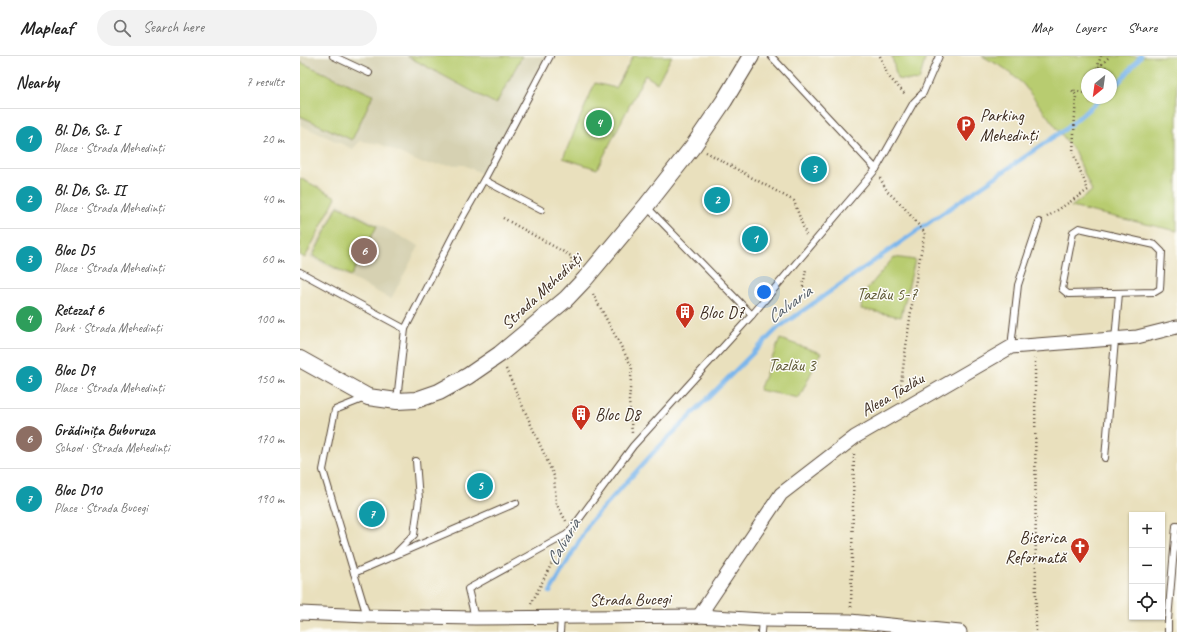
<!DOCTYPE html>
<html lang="en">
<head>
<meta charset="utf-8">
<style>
  body { margin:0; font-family:Caveat,sans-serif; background:#f2f2f2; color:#222 }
  .controls { position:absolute; right:12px; bottom:12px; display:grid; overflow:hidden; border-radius:0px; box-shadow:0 1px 3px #0004 }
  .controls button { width:36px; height:36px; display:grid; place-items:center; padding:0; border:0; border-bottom:1px solid #e0e0e0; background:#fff; color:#222; font:20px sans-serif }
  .compass { position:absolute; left:781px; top:12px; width:36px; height:36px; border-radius:50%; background:#fff; box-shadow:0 1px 3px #0004; rotate:209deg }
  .you { position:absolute; left:464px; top:236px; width:14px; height:14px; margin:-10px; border:3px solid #fff; border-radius:50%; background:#1a73e8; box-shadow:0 0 0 6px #1a73e833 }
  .badge { display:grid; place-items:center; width:26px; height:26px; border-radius:50%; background:#ea580c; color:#fff; font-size:13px; font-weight:700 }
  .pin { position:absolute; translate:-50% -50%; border:2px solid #fff; box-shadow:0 1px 4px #0006 }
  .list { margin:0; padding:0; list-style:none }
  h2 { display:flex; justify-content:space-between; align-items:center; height:52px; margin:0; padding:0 16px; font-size:17px }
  h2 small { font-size:13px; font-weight:400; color:#767676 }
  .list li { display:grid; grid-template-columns:26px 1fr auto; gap:12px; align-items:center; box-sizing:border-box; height:60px; padding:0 16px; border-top:1px solid #e0e0e0 }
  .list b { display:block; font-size:15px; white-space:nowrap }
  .list p { margin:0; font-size:13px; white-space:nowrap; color:#767676 }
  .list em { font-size:13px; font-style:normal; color:#767676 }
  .icon { flex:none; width:22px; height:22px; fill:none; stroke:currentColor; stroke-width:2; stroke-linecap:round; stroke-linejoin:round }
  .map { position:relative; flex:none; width:877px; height:576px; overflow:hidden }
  header { display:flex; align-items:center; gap:24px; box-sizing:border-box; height:56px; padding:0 20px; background:#fff; border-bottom:1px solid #e0e0e0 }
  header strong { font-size:19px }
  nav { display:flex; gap:22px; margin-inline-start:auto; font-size:14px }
  .search { width:280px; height:36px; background:#f2f2f2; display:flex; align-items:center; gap:10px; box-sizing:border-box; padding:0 14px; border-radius:22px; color:#767676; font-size:15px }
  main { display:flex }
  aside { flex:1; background:#fff }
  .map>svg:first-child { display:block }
  .built { fill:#d6d1b2 }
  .green { fill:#b8cc70; stroke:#7a7b47; fill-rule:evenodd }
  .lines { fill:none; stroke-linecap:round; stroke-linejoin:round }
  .stream { stroke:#7ab6ec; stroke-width:4.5 }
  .service-casing { stroke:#554536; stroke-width:8 }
  .minor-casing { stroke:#554536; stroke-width:15 }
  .tertiary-casing { stroke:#554536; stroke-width:18 }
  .path { stroke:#554536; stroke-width:2.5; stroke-dasharray:1 3; stroke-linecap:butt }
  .service { stroke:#fff; stroke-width:6 }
  .minor { stroke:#fff; stroke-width:13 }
  .tertiary { stroke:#fff; stroke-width:16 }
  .labels { text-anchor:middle; stroke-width:3; stroke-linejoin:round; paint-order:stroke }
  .poi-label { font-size:17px; fill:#3b2a1e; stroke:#fdfcf7; text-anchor:start }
  .street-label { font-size:17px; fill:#3b2a1e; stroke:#fdfcf7 }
  .park-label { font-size:17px; fill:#605b37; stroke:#fdfcf7 }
  .water-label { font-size:18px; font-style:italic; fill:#515b66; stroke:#fdfcf7 }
</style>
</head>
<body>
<header>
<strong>Mapleaf</strong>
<div class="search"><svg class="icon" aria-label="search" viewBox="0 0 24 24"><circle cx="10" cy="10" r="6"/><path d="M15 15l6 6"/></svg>Search here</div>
<nav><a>Map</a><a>Layers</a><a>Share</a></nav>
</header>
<main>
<aside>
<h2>Nearby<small>7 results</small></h2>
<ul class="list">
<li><span class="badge" style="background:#0f9aa8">1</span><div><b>Bl. D6, Sc. I</b><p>Place · Strada Mehedinți</p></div><em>20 m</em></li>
<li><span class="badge" style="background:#0f9aa8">2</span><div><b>Bl. D6, Sc. II</b><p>Place · Strada Mehedinți</p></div><em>40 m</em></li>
<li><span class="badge" style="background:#0f9aa8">3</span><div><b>Bloc D5</b><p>Place · Strada Mehedinți</p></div><em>60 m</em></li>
<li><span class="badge" style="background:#2e9e5b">4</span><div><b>Retezat 6</b><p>Park · Strada Mehedinți</p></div><em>100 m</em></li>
<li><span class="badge" style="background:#0f9aa8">5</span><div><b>Bloc D9</b><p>Place · Strada Mehedinți</p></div><em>150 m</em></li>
<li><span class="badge" style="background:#8d6e63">6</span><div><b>Grădinița Buburuza</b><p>School · Strada Mehedinți</p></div><em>170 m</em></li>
<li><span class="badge" style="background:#0f9aa8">7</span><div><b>Bloc D10</b><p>Place · Strada Bucegi</p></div><em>190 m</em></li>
</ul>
</aside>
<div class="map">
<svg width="877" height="576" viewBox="0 0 877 576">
  <rect width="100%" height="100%" fill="#fdfcf7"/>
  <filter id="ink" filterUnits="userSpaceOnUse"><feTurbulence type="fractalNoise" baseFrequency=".025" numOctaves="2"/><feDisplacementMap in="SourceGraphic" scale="8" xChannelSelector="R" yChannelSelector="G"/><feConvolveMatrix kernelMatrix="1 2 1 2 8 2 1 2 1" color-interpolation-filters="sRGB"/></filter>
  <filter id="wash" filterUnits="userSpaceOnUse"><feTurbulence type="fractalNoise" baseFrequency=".012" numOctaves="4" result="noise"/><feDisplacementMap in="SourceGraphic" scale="16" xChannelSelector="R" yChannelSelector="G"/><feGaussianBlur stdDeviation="0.9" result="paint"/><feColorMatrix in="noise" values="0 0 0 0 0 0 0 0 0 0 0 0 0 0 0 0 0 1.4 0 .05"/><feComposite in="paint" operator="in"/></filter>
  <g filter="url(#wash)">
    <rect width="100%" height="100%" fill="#e9e0bd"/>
    <g class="built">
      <path d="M0 0H250L186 120 164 109 123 108 80 88 60 85 53 93 0 69Z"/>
      <path d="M38 147 119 190 91 243 9 201Z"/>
    </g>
    <g class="green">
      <path d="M107 0H222L196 48Z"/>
      <path d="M333 0H372L357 27 345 19 297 113 263 102 295 27 316 32Z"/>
      <path d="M592 0H626L619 25 597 23Z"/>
      <path d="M682 0H877V175L771 151 792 135 775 96 723 28 704 12ZM787 18H811V42H787Z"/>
      <path d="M0 6 73 39 52 84 0 60Z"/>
      <path d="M0 122 36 141 5 202 0 199Z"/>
      <path d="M38 150 77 170 51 220 13 200Z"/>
      <path d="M594 201 615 204 601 261 561 253 563 238Z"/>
      <path d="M480 283 521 297 499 342 459 334Z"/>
    </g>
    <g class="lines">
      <g class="stream">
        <path d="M811 34 823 22 841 0"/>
        <path d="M250 536 290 466 354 396 478 272 634 163 764 74 802 42"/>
      </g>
    </g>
  </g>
  <g filter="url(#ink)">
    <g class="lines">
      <defs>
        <g id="service">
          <path d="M33 0 69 17"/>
          <path d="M471 0 576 113"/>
          <path d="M184 124 241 154"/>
          <path d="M346 150 452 259"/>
          <path d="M779 172 855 189 862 196 860 233 855 236 768 238 762 233 773 176Z"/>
          <path d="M0 216 105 273"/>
          <path d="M711 291 718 229 739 166"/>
          <path d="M65 342 35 354 23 414 67 560"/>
          <path d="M97 344 105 273 161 164 186 120 250 0"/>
          <path d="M805 402 819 237"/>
          <path d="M97 496 114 479 119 443 116 405"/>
          <path d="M54 517 216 447"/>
          <path d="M175 562 168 533 266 479 271 474 333 390 452 259 576 113 614 46 623 37 639 0"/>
          <path d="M260 576 261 562"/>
          <path d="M461 576 462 564"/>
          <path d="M868 576V564L876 470H877"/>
        </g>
        <g id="minor">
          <path d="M0 557 67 560 175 562 399 560 462 564 550 565 660 576"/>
          <path d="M399 560 481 438 555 381 711 291 837 281 877 271"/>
        </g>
        <path id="tertiary" d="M0 303 68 341 97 345 116 344 139 336 168 320 200 298 266 243 285 223 346 150 394 89 424 45 451 0"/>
      </defs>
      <use href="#service" class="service-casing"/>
      <use href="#minor" class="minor-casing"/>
      <use href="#tertiary" class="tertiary-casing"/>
      <g class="path">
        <path d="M580 0 588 20 606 39"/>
        <path d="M802 8 812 17"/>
        <path d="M797 12 801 0"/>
        <path d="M796 18V14L810 0"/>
        <path d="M406 96 494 145 506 179"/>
        <path d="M580 122 587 135 602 149 625 177C613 231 607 286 599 341"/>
        <path d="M747 161 788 134 773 97 776 39 772 34 784 37 787 34"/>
        <path d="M203 162 271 200 272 214"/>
        <path d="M503 231 506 213"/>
        <path d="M293 238 332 311 329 345 332 377"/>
        <path d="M735 302 736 576"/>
        <path d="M206 313 254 420 256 447 266 465"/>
        <path d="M231 548 257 497"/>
        <path d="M551 551 554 398"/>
      </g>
      <use href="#service" class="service"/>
      <use href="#minor" class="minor"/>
      <use href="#tertiary" class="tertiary"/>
    </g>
  </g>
  <defs>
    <symbol id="parking-pin" viewBox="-11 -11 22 30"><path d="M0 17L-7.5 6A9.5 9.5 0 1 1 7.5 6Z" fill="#c8321e" stroke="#fdfcf7"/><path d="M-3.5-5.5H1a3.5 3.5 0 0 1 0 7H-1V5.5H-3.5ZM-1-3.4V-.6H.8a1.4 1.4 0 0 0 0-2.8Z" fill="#fff"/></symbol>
    <symbol id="building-pin" viewBox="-11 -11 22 30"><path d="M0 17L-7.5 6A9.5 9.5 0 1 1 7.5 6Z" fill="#c8321e" stroke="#fdfcf7"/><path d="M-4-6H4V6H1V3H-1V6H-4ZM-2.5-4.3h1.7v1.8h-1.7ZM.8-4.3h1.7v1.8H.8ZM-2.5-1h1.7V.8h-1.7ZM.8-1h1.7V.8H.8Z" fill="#fff"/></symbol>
    <symbol id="church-pin" viewBox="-11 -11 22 30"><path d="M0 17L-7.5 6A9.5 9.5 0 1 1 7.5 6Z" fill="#c8321e" stroke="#fdfcf7"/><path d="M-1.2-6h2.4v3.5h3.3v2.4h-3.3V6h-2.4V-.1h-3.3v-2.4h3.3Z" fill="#fff"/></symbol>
  </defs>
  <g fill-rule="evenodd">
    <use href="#parking-pin" x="655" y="58" width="22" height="30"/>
    <use href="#building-pin" x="374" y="245" width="22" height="30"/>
    <use href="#building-pin" x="270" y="347" width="22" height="30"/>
    <use href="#church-pin" x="769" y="480" width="22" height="30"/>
  </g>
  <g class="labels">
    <g class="poi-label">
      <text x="680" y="65">Parking<tspan x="680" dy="20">Mehedinți</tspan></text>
      <text x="399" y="262">Bloc D7</text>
      <text x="295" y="364">Bloc D8</text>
      <text x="766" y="487" text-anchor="end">Biserica<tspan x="766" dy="20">Reformată</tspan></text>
    </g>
    <g class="street-label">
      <text transform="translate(241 235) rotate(-43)" y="6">Strada Mehedinți</text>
      <text transform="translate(592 338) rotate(-30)" y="6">Aleea Tazlău</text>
      <text transform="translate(330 543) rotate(-1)" y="6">Strada Bucegi</text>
    </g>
    <g class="park-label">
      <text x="587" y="244">Tazlău 5-7</text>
      <text x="492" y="315">Tazlău 3</text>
    </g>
    <g class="water-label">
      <text transform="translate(489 248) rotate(-36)" y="6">Calvaria</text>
      <text transform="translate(263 486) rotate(-60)" y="6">Calvaria</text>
    </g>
  </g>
</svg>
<div class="controls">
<button>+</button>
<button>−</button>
<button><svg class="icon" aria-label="locate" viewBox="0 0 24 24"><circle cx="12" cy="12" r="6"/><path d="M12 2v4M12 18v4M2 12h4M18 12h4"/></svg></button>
</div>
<svg class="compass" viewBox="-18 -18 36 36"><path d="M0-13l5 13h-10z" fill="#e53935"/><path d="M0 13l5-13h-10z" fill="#767676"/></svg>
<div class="you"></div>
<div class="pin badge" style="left:455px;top:183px;background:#0f9aa8">1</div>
<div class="pin badge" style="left:417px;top:144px;background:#0f9aa8">2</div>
<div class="pin badge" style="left:514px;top:113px;background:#0f9aa8">3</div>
<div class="pin badge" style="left:299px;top:67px;background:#2e9e5b">4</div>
<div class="pin badge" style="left:180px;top:430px;background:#0f9aa8">5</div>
<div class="pin badge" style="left:64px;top:195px;background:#8d6e63">6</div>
<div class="pin badge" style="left:72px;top:458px;background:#0f9aa8">7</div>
</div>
</main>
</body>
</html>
